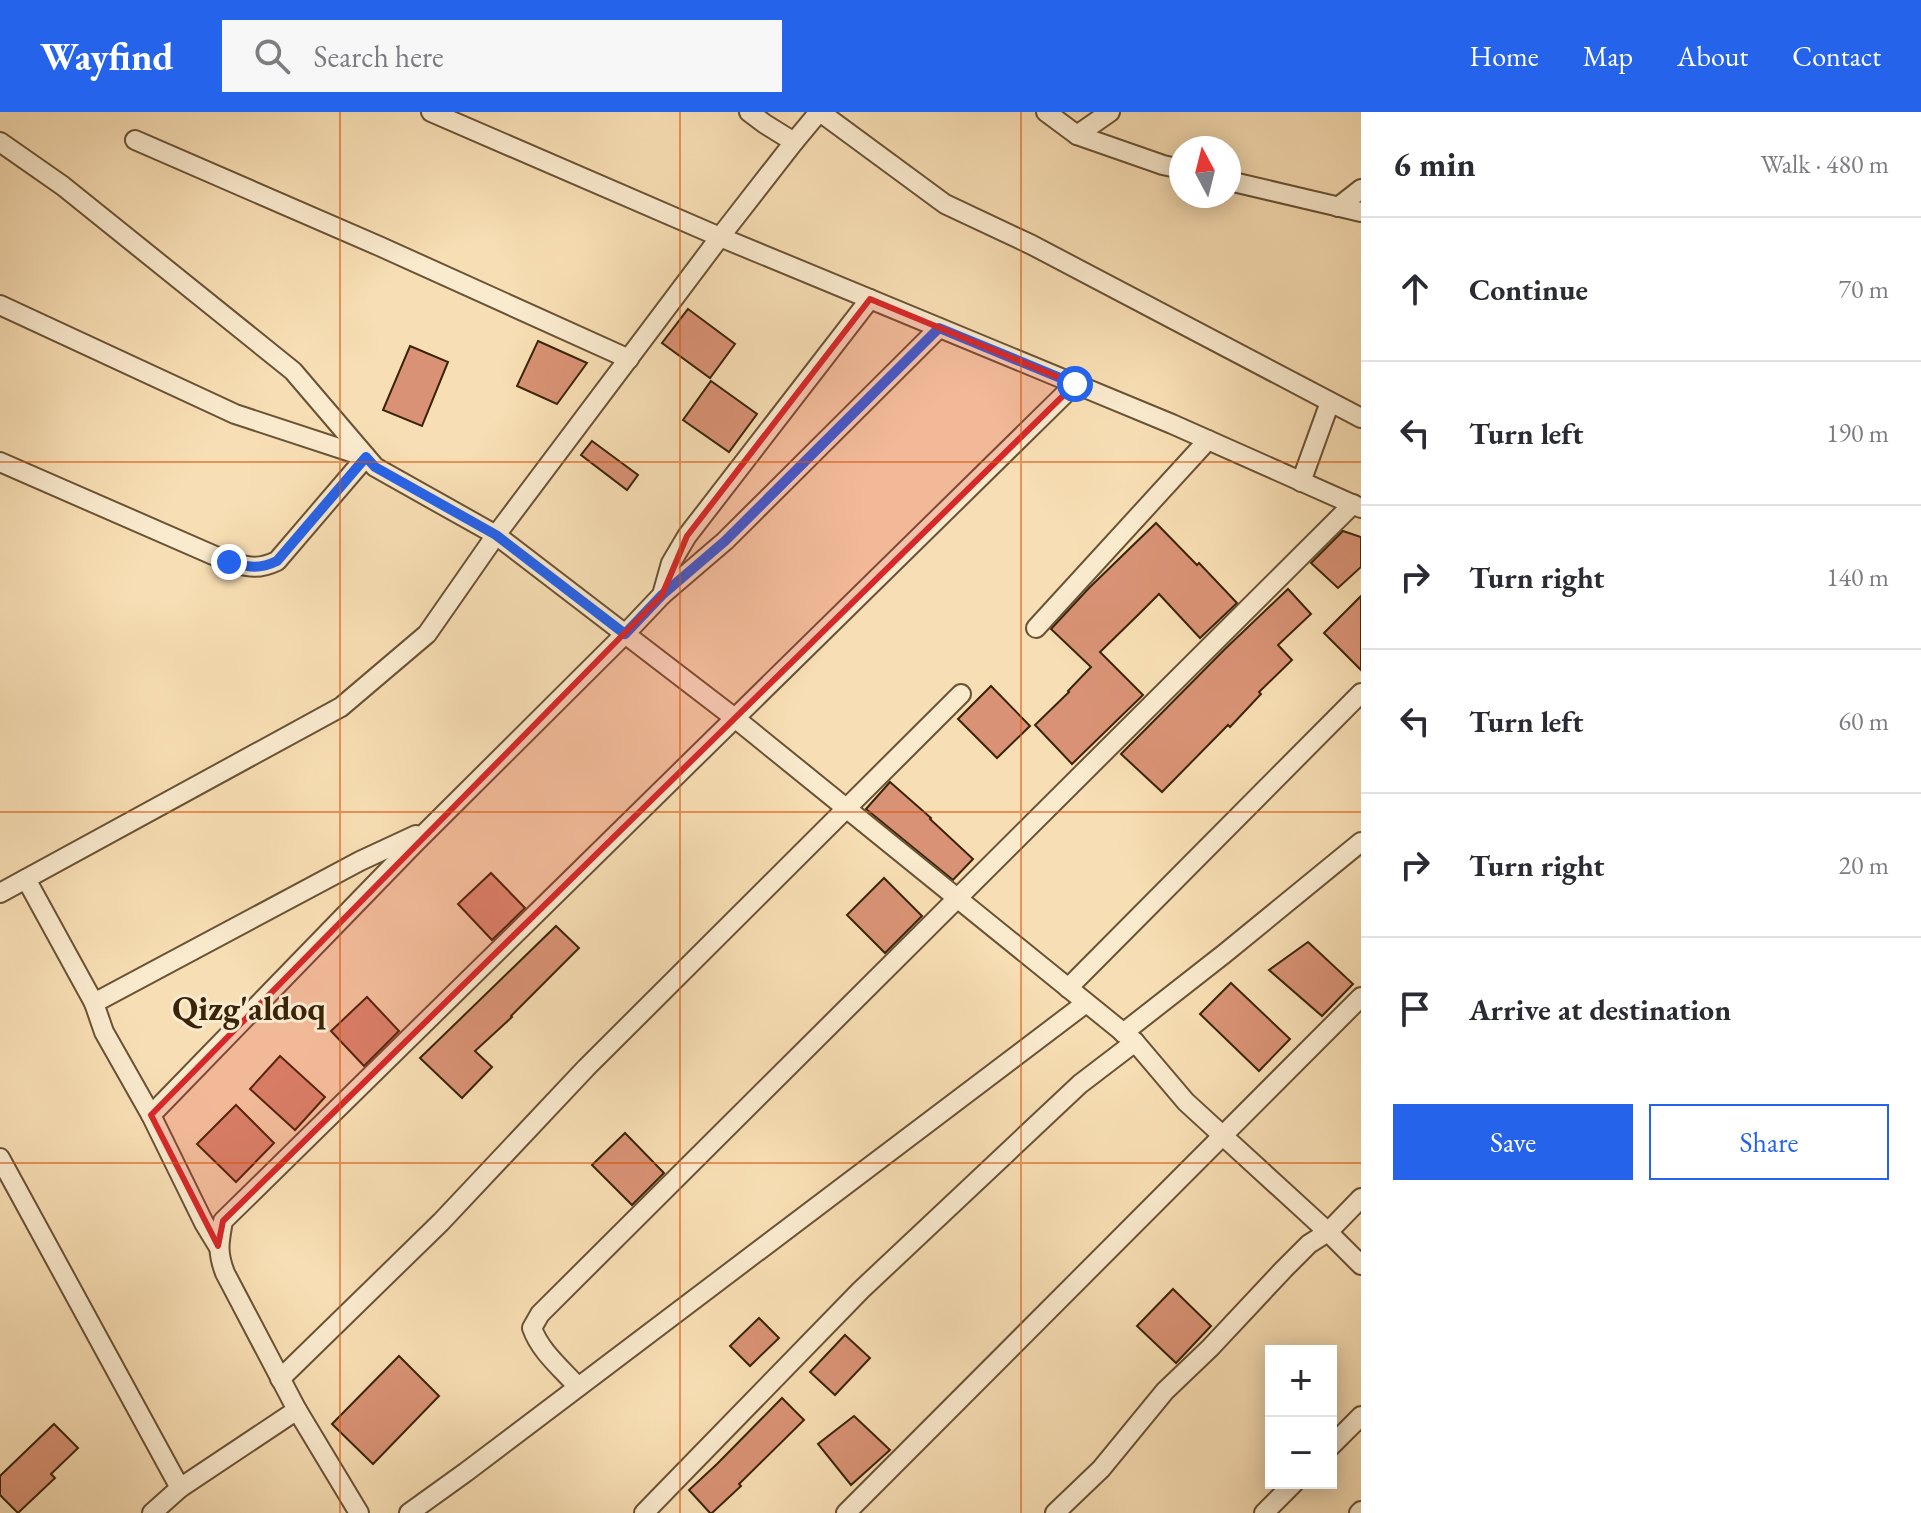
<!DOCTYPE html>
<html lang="en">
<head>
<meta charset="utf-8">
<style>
  body { margin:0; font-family:"EB Garamond",serif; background:#f7f7f7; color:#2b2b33 }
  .controls { position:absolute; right:24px; bottom:24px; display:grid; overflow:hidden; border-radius:0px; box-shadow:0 4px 20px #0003 }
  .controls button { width:72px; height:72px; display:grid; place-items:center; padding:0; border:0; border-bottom:2px solid #e1e1e2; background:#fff; color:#2b2b33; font:40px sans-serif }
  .compass { position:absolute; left:1169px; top:24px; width:72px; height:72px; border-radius:50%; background:#fff; box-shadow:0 4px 20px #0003; rotate:353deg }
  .stop { position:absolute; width:24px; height:24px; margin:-18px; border:6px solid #2563eb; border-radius:50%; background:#fff }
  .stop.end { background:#2563eb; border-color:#fff; box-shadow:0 2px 8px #0008 }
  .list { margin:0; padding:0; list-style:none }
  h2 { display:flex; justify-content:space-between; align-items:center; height:104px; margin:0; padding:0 32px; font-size:34px }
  h2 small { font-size:26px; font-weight:400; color:#7c7c81 }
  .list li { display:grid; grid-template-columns:52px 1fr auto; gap:24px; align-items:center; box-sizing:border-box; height:144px; padding:0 32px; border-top:2px solid #e1e1e2 }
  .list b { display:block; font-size:30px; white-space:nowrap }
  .list em { font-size:26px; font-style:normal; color:#7c7c81 }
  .actions { display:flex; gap:16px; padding:24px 32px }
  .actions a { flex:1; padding:18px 0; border:2px solid #2563eb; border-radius:0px; text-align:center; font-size:28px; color:#2563eb }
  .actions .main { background:#2563eb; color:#fff }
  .icon { flex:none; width:44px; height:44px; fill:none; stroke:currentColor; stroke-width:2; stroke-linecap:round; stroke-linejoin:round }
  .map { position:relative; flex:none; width:1361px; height:1401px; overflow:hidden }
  header { display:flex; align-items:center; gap:48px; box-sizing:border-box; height:112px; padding:0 40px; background:#2563eb; color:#fff }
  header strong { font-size:38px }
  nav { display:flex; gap:44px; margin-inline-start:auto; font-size:28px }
  .search { width:560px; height:72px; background:#f7f7f7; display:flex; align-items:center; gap:20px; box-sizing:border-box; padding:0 28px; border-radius:0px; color:#7c7c81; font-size:30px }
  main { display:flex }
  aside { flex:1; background:#fff }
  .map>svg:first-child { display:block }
  .building { fill:#d99275; stroke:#3a2409; stroke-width:2 }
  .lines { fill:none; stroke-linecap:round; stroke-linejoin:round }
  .minor-casing { stroke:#6a5234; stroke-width:22 }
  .minor { stroke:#faeace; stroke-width:18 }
  .route { stroke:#2563eb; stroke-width:10 }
  .marked { fill:#d62828; fill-opacity:0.2; stroke:#d62828; stroke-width:6; stroke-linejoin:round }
  .grid { fill:none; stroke:#d7540c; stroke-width:2; stroke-opacity:0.55 }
  .labels { text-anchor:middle; stroke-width:6; stroke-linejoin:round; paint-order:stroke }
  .quarter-label { font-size:34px; font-weight:bold; fill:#3a2409; stroke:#faeace }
</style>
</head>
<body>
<header>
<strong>Wayfind</strong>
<div class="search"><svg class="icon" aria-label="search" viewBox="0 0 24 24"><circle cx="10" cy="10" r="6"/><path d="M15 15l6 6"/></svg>Search here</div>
<nav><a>Home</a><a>Map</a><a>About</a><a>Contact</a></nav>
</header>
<main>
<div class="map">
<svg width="1361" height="1401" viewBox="0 0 1361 1401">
  <rect width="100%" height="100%" fill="#f8deb4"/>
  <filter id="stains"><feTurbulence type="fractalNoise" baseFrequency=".0025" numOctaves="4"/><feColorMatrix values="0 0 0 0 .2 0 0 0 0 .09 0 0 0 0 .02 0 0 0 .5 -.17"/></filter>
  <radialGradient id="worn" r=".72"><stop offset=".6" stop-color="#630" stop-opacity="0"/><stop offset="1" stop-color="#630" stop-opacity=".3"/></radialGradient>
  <g class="building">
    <path d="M688 197 735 232 710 266 662 231Z"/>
    <path d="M538 229 587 251 557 292 517 274Z"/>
    <path d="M410 234 448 250 422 314 383 298Z"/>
    <path d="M711 269 757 302 729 340 683 308Z"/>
    <path d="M592 329 638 363 627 378 581 343Z"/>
    <path d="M1156 411 1197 453 1199 451 1237 491 1200 526 1159 482 1139 502 1100 540 1143 583 1072 652 1035 613 1069 580 1068 579 1091 555 1051 517 1089 476Z"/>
    <path d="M1343 419 1361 425V455L1338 476 1311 451Z"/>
    <path d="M1288 477 1311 502 1278 533 1292 548 1259 580 1261 582 1230 615 1228 613 1162 680 1121 642 1225 537Z"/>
    <path d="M1361 484V558L1324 521Z"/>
    <path d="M991 574 1030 614 997 646 958 607Z"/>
    <path d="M890 670 931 706 930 707 973 747 953 768 866 697Z"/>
    <path d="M491 761 525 796 492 828 458 792Z"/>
    <path d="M884 766 922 804 885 841 847 803Z"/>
    <path d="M556 814 579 836 511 904 512 905 475 939 492 955 462 986 420 946Z"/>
    <path d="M1308 830 1353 872 1322 904 1269 858Z"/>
    <path d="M1231 871 1290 927 1259 959 1200 902Z"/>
    <path d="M367 885 399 919 364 954 331 919Z"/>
    <path d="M280 944 325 985 295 1018 250 977Z"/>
    <path d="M236 993 274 1031 236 1070 197 1032Z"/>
    <path d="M625 1021 664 1061 632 1093 592 1053Z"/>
    <path d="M1173 1177 1211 1214 1176 1251 1137 1214Z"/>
    <path d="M759 1206 779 1226 750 1254 730 1234Z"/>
    <path d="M845 1223 870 1246 835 1283 810 1260Z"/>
    <path d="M399 1244 439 1284 373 1352 332 1312Z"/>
    <path d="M782 1286 804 1308 739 1372 741 1374 712 1401H710L689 1378 717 1352Z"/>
    <path d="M854 1304 890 1338 851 1373 818 1332Z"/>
    <path d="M54 1312 78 1336 51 1362 55 1366 18 1401 0 1383V1364Z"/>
  </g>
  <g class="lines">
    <defs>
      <g id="minor">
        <path d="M431 0 720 125 1172 312 1361 396"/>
        <path d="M749 0 765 12 794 30 819 0"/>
        <path d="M820 0 945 92 1032 133 1361 306"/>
        <path d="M1046 0 1077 23 1163 53 1181 57"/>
        <path d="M1077 23 1110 0"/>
        <path d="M135 28 379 134 629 247"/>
        <path d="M0 30 63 74 293 259 375 355 496 423 736 607 1135 930 1186 990 1328 1120 1361 1153"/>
        <path d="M1229 69 1361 100"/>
        <path d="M1338 95 1361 77"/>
        <path d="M0 193 235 302 366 345 277 449C258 458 249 455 229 450L0 350"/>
        <path d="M1301 370 1330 290"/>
        <path d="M662 483 671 451 687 424 870 187"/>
        <path d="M1036 516 1208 328"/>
        <path d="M26 767 94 891 360 749 416 723"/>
        <path d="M0 781 341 595 427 522 496 423 720 125 794 30"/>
        <path d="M1068 876 1361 581"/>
        <path d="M94 891 104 920 151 1003 204 1111 218 1134"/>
        <path d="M1123 921 1224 842 1361 730"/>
        <path d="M151 1003 415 731 625 522 662 483 725 429 939 216"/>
        <path d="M0 1046 180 1376"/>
        <path d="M280 1267 441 1110 586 956 961 582"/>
        <path d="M578 1275C561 1256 540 1239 532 1216L540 1202 1353 392"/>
        <path d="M297 1298 359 1401"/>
        <path d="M1331 1334 1361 1304"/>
        <path d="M152 1401 180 1376 297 1298 225 1161C217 1140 219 1131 223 1109L1075 272"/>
        <path d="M409 1401 466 1360 1086 891"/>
        <path d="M644 1401 861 1178 1080 972 1135 930"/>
        <path d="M846 1401 1361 885"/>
        <path d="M1055 1401 1101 1357 1165 1279 1210 1236 1284 1157 1309 1132 1328 1120 1361 1086"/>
        <path d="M1264 1401 1294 1371"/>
        <path d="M1359 1401 1361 1399"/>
      </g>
    </defs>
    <use href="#minor" class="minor-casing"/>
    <use href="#minor" class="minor"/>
  </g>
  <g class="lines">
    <path class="route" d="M229 450C249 455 258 458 277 449L366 345 375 355 496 423 625 522 662 483 725 429 939 216 1075 272"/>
  </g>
  <path class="marked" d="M870 187 1075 272 223 1109 218 1134 151 1003 662 483 687 424Z"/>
  <path class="grid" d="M340 0V1401M680 0V1401M1021 0V1401M0 350H1361M0 700H1361M0 1051H1361"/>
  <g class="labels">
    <g class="quarter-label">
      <text x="249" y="908">Qizg'aldoq</text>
    </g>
  </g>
  <rect width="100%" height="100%" filter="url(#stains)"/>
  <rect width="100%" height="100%" fill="url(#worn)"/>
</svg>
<div class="controls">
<button>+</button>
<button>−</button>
</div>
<svg class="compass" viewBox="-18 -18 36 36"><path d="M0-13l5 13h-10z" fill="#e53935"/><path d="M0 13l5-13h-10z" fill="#7c7c81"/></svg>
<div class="stop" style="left:1075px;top:272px"></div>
<div class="stop end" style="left:229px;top:450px"></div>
</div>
<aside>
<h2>6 min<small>Walk · 480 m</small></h2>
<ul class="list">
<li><svg class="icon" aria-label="ahead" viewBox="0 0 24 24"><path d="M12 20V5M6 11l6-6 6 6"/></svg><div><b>Continue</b></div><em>70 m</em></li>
<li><svg class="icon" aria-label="left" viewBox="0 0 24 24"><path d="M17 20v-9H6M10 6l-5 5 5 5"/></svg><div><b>Turn left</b></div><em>190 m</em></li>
<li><svg class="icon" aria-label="right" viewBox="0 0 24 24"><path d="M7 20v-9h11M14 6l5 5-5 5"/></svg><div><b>Turn right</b></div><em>140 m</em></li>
<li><svg class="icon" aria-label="left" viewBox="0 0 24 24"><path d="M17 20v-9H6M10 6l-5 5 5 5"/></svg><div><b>Turn left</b></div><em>60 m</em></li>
<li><svg class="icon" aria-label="right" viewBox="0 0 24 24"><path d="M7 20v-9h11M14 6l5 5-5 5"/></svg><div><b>Turn right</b></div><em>20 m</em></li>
<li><svg class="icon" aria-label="arrive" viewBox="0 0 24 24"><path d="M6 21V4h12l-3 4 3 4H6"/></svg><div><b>Arrive at destination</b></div></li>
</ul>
<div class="actions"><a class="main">Save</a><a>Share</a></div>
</aside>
</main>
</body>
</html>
